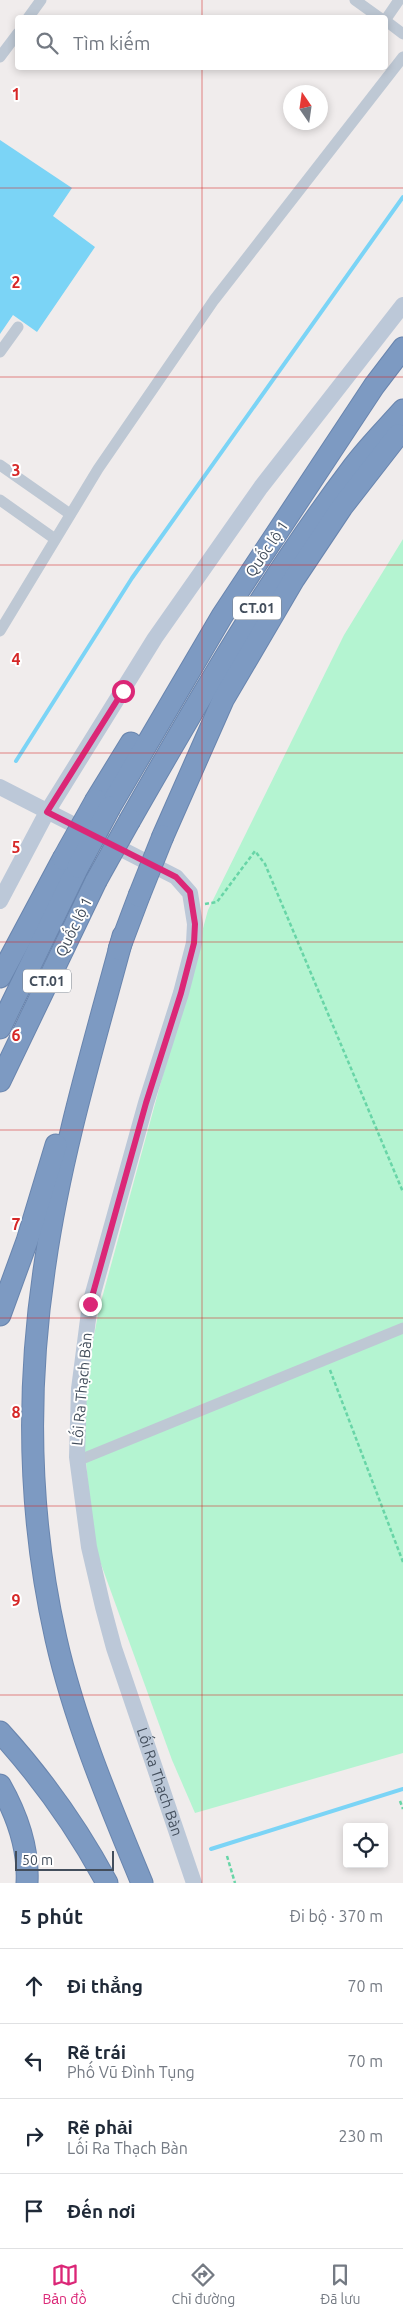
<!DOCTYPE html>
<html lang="vi">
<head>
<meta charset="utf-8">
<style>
  body { margin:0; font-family:Ubuntu,sans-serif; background:#f2f2f3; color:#1f2937 }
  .controls { position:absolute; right:15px; bottom:15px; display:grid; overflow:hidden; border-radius:5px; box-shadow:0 2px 8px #0003 }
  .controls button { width:45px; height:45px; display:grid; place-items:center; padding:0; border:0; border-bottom:1px solid #e0e1e3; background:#fff; color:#1f2937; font:25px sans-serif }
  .compass { position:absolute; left:283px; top:85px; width:45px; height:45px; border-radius:50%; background:#fff; box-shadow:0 2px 8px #0003; rotate:347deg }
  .scale { position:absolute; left:15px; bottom:12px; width:99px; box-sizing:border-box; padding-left:5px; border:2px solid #434e5c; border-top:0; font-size:14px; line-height:18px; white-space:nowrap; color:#434e5c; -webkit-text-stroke:4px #fff; paint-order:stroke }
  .stop { position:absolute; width:15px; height:15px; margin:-11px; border:4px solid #db2777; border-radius:50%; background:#fff }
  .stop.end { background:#db2777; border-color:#fff; box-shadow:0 1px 5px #0008 }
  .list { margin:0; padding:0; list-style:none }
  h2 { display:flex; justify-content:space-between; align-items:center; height:65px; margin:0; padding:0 20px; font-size:21px }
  h2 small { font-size:16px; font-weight:400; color:#747a83 }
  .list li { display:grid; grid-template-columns:32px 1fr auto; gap:15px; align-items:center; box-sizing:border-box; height:75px; padding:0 20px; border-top:1px solid #e0e1e3 }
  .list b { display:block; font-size:19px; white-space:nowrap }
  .list p { margin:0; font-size:16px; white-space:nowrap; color:#747a83 }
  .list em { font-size:16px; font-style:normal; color:#747a83 }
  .icon { flex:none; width:28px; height:28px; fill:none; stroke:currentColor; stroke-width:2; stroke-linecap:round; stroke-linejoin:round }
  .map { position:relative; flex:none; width:403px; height:1883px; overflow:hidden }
  .search { position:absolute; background:#fff; box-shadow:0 2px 8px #0003; left:15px; right:15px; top:15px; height:55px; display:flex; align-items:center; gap:12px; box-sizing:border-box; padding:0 18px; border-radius:5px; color:#747a83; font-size:19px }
  .sheet { height:365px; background:#fff }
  nav { display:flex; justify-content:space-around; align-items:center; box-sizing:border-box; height:70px; border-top:1px solid #e0e1e3; background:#fff; font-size:14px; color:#747a83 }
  nav a { display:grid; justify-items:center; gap:2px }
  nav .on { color:#db2777 }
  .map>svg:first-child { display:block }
  .green { fill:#b4f4d1 }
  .water { fill:#7bd4f6 }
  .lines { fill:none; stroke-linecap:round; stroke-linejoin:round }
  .stream { stroke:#7bd4f6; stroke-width:4 }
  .highway-casing { stroke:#6985ae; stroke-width:23 }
  .path { stroke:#68d5a7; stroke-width:2.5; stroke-dasharray:4 2.5; stroke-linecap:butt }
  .street { stroke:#bec8d4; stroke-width:11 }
  .secondary { stroke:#bcc8d8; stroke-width:16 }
  .highway { stroke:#7d9ac2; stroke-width:21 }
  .highway-bridge-casing { stroke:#6985ae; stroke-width:23; stroke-linecap:butt }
  .highway-bridge { stroke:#7d9ac2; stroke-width:21 }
  .route { stroke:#db2777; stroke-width:6 }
  .grid { fill:none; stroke:#d62828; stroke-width:1; stroke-opacity:0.55 }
  .labels { text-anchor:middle; stroke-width:4; stroke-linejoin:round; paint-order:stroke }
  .shield { fill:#fff; stroke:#7b838d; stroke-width:1 }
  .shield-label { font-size:14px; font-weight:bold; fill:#434e5c }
  .street-label { font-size:15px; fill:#434e5c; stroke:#fff }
  .grid-label { font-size:16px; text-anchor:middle; font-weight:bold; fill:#d62828; stroke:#fff; stroke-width:4; stroke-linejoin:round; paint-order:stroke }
</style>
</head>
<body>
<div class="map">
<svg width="403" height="1883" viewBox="0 0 403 1883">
  <rect width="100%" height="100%" fill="#f0ecec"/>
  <path class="green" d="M403 539V1753L195 1813 172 1760 93 1542 81 1405 99 1309 208 910 344 635Z"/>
  <path class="water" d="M0 140 72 188 53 216 95 247 37 332 13 315 0 334Z"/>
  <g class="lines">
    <g class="stream">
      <path d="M16 761 132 578 403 197"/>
      <path d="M211 1849 403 1789"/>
    </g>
    <defs>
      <g id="highway">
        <path d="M96 800 131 743"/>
        <path d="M110 807 222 616 374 386 403 348"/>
        <path d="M130 820C199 699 269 578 353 467 368 447 386 429 403 410"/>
        <path d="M163 836 223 700 294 579 342 507 398 435"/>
        <path d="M123 936C94 1044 61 1153 45 1264 26 1390 28 1515 56 1639 75 1723 109 1803 142 1883"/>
        <path d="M119 949 139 896"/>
        <path d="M0 977 63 859"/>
        <path d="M0 1028 78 867"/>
        <path d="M0 1081 96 881"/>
        <path d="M0 1315 27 1241 56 1145"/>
        <path d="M0 1732C41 1777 78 1829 107 1883"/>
        <path d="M0 1785C17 1815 29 1847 27 1883"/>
      </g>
    </defs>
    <use href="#highway" class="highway-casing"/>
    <g class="path">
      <path d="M205 904 217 902 255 851 265 864 403 1192"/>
      <path d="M330 1370 403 1562"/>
      <path d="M400 1801 403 1809"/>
      <path d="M227 1856 235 1883"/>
    </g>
    <g class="street">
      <path d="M355 0 380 18"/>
      <path d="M28 18 41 0"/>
      <path d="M386 19 399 0"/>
      <path d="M386 21 403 34"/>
      <path d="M0 57 18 33"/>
      <path d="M0 352 18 327"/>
      <path d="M0 465 70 514"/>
      <path d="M0 500 55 539"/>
      <path d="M0 631 98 469 214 300 403 57"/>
      <path d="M77 1461 403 1328"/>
    </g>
    <g class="secondary">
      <path id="s1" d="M0 787 176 877 190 893 195 924 194 943 181 993 146 1103 90 1304 79 1389 77 1457 89 1547 103 1607 114 1648 194 1883"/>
      <path d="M0 901 47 812 155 638 261 487 403 305"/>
    </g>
    <use href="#highway" class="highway"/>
    <defs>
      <g id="highway-bridge">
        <path d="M63 859 96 800"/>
        <path d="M78 867 110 807"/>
        <path d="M96 881 130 820"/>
        <path d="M139 896 163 836"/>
      </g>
    </defs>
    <use href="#highway-bridge" class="highway-bridge-casing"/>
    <use href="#highway-bridge" class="highway-bridge"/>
  </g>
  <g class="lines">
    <path class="route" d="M90 1304 146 1103 181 993 194 943 195 924 190 892 176 877 47 812 123 691"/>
  </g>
  <path class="grid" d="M202 0V18M202 68V1883M0 188H403M0 377H403M0 565H403M0 753H403M0 942H403M0 1130H403M0 1318H403M0 1506H403M0 1695H403"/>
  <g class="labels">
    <g class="shield">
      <rect x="233" y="596.5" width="48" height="23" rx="4"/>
      <rect x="23" y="969.5" width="48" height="23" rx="4"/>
    </g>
    <g class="shield-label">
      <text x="257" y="613">CT.01</text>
      <text x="47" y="986">CT.01</text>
    </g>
    <g class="street-label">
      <text transform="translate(267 549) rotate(-56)" y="5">Quốc lộ 1</text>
      <text transform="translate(74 927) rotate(-64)" y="5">Quốc lộ 1</text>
      <text transform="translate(82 1389) rotate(-85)" y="5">Lối Ra Thạch Bàn</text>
      <text dy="5" stroke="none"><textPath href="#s1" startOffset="1135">Lối Ra Thạch Bàn</textPath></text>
    </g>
  </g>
  <g class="grid-label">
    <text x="16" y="100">1</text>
    <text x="16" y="288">2</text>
    <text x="16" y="476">3</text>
    <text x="16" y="665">4</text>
    <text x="16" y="853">5</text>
    <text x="16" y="1041">6</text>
    <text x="16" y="1230">7</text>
    <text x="16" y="1418">8</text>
    <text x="16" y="1606">9</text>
  </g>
</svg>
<div class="controls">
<button><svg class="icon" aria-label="locate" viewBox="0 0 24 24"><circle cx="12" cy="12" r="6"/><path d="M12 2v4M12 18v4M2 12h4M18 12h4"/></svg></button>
</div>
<svg class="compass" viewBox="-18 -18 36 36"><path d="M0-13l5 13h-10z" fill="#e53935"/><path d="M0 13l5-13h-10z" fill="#747a83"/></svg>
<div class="scale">50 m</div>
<div class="stop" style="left:123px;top:691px"></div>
<div class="stop end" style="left:90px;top:1304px"></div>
<div class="search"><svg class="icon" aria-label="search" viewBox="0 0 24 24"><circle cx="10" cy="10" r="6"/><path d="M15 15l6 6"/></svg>Tìm kiếm</div>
</div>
<section class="sheet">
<h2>5 phút<small>Đi bộ · 370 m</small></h2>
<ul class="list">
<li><svg class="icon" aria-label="ahead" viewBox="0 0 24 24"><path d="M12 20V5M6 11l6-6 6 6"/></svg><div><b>Đi thẳng</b></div><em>70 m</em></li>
<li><svg class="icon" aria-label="left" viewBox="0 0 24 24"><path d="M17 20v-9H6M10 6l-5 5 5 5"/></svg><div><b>Rẽ trái</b><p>Phố Vũ Đình Tụng</p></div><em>70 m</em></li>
<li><svg class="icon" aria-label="right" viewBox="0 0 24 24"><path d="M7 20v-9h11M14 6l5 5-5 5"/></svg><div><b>Rẽ phải</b><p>Lối Ra Thạch Bàn</p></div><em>230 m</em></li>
<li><svg class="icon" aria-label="arrive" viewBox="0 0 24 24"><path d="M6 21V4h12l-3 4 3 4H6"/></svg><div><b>Đến nơi</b></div></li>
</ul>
</section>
<nav>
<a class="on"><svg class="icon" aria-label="map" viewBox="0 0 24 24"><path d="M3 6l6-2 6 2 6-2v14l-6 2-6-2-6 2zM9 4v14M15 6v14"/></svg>Bản đồ</a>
<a><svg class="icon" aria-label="directions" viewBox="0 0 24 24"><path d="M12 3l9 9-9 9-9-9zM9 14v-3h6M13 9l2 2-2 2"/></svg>Chỉ đường</a>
<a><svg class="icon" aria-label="saved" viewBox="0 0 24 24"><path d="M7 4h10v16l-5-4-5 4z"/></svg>Đã lưu</a>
</nav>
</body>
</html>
